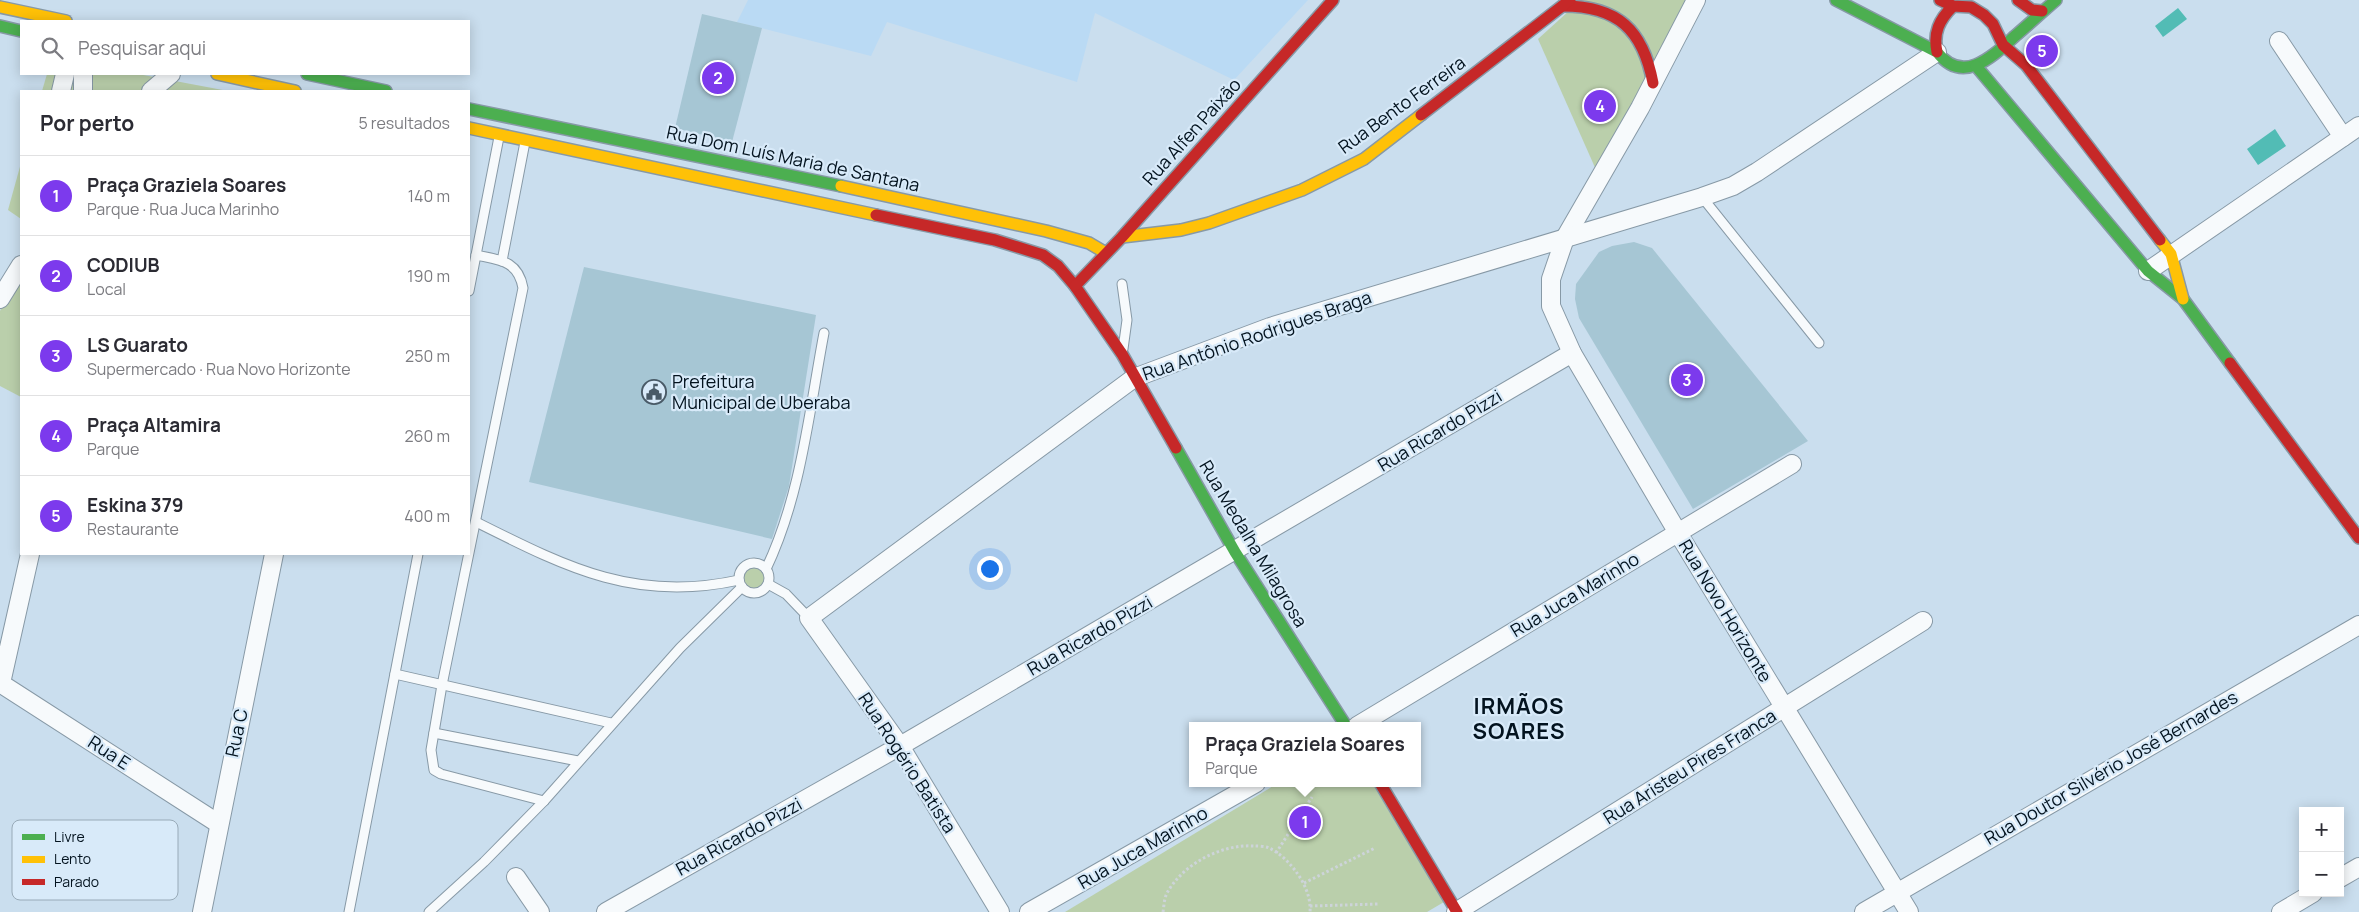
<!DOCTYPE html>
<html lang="pt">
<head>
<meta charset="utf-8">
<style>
  body { margin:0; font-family:Manrope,sans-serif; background:#f2f2f3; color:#2b2b33 }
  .controls { position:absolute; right:15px; bottom:15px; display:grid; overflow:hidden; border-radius:0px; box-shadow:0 2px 12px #0003 }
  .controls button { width:45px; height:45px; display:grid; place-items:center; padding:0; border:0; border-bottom:1px solid #e1e1e2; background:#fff; color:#2b2b33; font:25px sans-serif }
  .you { position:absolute; left:989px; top:568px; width:18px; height:18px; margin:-12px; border:4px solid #fff; border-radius:50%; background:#1a73e8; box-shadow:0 0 0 8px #1a73e833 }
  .badge { display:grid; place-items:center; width:32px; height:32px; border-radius:50%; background:#7c3aed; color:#fff; font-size:16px; font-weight:700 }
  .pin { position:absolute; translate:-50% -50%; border:2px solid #fff; box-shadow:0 1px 5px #0006 }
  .popup { position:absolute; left:1189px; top:722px; width:232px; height:65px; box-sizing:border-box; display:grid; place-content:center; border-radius:0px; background:#fff; filter:drop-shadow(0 1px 4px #0005); font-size:16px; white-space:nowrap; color:#7c7c81 }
  .popup b { font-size:19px; color:#2b2b33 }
  .popup::after { content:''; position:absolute; left:50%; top:100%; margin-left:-10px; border:10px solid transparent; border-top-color:#fff }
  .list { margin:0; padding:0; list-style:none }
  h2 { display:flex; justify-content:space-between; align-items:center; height:65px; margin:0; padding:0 20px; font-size:21px }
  h2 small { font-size:16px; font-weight:400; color:#7c7c81 }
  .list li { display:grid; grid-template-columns:32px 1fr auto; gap:15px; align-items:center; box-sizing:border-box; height:80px; padding:0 20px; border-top:1px solid #e1e1e2 }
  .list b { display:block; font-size:19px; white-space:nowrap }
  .list p { margin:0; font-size:16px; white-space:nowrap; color:#7c7c81 }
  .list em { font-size:16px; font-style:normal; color:#7c7c81 }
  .icon { flex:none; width:28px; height:28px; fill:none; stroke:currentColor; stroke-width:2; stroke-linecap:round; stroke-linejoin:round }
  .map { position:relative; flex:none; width:2359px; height:912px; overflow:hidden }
  .search { position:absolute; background:#fff; box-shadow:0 2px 12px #0003; left:20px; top:20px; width:450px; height:55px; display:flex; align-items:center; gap:12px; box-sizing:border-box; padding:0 18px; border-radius:0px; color:#7c7c81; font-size:19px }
  .panel { position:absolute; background:#fff; box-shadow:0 2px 12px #0003; left:20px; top:90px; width:450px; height:465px; border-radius:0px }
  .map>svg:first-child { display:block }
  .built { fill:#badaf4 }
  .green { fill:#bacfab }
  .water { fill:#52bcb5 }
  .building { fill:#a6c6d4 }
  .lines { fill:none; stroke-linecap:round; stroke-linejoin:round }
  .lane-casing { stroke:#8799a6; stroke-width:11 }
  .street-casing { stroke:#8799a6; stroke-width:20 }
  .fast-casing { stroke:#8799a6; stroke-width:14 }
  .slow-casing { stroke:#8799a6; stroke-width:14 }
  .jam-casing { stroke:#8799a6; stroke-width:14 }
  .path { stroke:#cdd4d9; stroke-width:3; stroke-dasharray:2.5 2.5; stroke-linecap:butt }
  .lane { stroke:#f7fafc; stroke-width:9 }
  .street { stroke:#f7fafc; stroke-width:18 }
  .fast { stroke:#4caf50; stroke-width:11 }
  .slow { stroke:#ffc107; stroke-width:11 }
  .jam { stroke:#c62828; stroke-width:11 }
  .labels { text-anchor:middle; stroke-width:4.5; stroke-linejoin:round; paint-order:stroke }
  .street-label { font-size:18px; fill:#03131f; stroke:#d8eaf9 }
  .poi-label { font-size:18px; fill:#03131f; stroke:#d8eaf9; text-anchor:start }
  .district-label { font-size:22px; font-weight:bold; letter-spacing:1px; fill:#03131f; stroke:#d8eaf9 }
  .key { fill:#d8eaf9; stroke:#98aab8; stroke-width:1 }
  .key-label { font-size:14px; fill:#03131f }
</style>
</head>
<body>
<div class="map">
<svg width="2359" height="912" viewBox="0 0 2359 912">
  <rect width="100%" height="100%" fill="#cadeee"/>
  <path class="built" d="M748 0H1308L1234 80 1095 13 1077 82 887 22 871 56 737 22Z"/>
  <g class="green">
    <path d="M1581 0H1690L1597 172 1538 39Z"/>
    <path d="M47 74H138L228 91H42Z"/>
    <path d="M21 163V219L8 210Z"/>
    <path d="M21 265V397L0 386V311Z"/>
    <circle cx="754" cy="578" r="13"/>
    <path d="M1278 783H1372L1444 902 1427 912H1065Z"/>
  </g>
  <g class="water">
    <path d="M2178 8 2187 19 2163 37 2155 26Z"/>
    <path d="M2275 129 2286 146 2258 165 2247 149Z"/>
  </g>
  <g class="building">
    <path d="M702 14 762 28 732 142 675 128Z"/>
    <path d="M1634 242 1652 248 1808 441 1693 509 1579 318 1575 299 1576 284 1599 252 1612 246Z"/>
    <path d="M584 267 816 315 789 486 772 539 529 482Z"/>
  </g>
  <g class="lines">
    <defs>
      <g id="lane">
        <path d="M1702 197 1819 343"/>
        <path d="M476 255C499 260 518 260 523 288L442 685 431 750 434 770 441 774 544 801"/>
        <path d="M502 261 525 142"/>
        <path d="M1122 284 1127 320 1123 349"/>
        <path d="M469 291 499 137"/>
        <path d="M476 522C566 567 635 603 739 580"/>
        <circle cx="754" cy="578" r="15"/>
        <path d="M766 569C801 496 809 412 824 333"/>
        <path d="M768 584 786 594 809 618"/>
        <path d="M395 674 611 723"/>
        <path d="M434 733 578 761"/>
        <path d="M349 912 418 554"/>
        <path d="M429 912 484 862 544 801 680 648 742 587"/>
      </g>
      <g id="street">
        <path d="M1696 0 1640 108 1565 238 1551 279V306L1572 353 1678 533 1909 912"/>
        <path d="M2279 41 2343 137"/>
        <path d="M83 74V91"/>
        <path d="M61 91 65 74"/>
        <path d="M151 91 171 74"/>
        <path d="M2148 271 2359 126"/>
        <path d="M0 299 21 265"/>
        <path d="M0 683 219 824"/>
        <path d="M1 683 30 554"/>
        <path d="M1357 726 1792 464"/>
        <path d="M516 877 540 912"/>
        <path d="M2340 878 2359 867"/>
        <path d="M202 912 274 554"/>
        <path d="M606 912 900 746 1572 353"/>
        <path d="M1000 912 900 746 809 618 1134 378 1270 327 1702 197 1733 186 1757 172 1937 52"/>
        <path d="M1029 912 1256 783"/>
        <path d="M1456 912 1923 621"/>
        <path d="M1864 912 2359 625"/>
        <path d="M2281 912 2313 893"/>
      </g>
      <g id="fast">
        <path d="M1836 0 1937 52C1963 86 1993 56 2015 36 2029 24 2042 12 2056 0"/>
        <path d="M0 26 21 31"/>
        <path d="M1976 66 2148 271 2183 299 2230 363"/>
        <path d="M307 74 386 91"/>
        <path d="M469 109 841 186"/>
        <path d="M1176 448 1235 552 1346 726"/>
      </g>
      <g id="slow">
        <path d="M0 7 66 21"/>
        <path d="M217 74 295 91"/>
        <path d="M469 128 876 215"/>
        <path d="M841 186 1046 231 1089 243 1106 253"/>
        <path d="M1122 237 1181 230 1209 223 1302 190 1364 159 1421 115"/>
        <path d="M2160 240 2171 254 2183 299"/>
      </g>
      <g id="jam">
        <path d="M1940 0 1953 6 1971 7 1984 15 1993 24 2003 45 2026 65 2160 240"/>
        <path d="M2018 0 2032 10 2042 11"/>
        <path d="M1563 6C1618 6 1643 30 1653 83"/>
        <path d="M1937 52C1933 33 1939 20 1953 6"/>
        <path d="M1421 115 1570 0"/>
        <path d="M876 215 995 240 1043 255 1058 266 1075 286 1122 354 1176 448"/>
        <path d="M1075 286 1122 237 1333 0"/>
        <path d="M2230 363 2359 538"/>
        <path d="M1380 783 1457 912"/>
      </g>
    </defs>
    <use href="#lane" class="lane-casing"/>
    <use href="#street" class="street-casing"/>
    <use href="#fast" class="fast-casing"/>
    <use href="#slow" class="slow-casing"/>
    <use href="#jam" class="jam-casing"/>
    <g class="path">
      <path d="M1276 853 1312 797"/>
      <path d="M1304 883 1375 848"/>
      <path d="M1310 906 1379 904"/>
      <path d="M1163 912C1164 906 1164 899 1167 893 1183 864 1221 844 1254 846 1258 846 1265 846 1269 848 1280 853 1290 863 1297 873 1305 884 1311 898 1310 912"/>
    </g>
    <use href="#lane" class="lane"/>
    <use href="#street" class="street"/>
    <use href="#fast" class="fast"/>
    <use href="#slow" class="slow"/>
    <use href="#jam" class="jam"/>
  </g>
  <defs>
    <symbol id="civic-ring" viewBox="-11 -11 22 22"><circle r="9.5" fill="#d8eaf9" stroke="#495a67" stroke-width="1.5"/><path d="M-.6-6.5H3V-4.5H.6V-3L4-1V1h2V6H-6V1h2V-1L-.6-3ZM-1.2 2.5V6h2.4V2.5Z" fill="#495a67"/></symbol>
  </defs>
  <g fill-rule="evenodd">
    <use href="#civic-ring" x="640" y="378" width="28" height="28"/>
  </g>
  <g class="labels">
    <g class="street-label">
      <text transform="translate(1402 105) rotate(-36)" y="6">Rua Bento Ferreira</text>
      <text transform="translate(1192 132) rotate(-48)" y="6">Rua Alfen Paixão</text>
      <text transform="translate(793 159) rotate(12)" y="6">Rua Dom Luís Maria de Santana</text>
      <text transform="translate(1257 336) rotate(-19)" y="6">Rua Antônio Rodrigues Braga</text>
      <text transform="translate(1440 431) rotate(-31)" y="6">Rua Ricardo Pizzi</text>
      <text transform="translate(1253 544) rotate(59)" y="6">Rua Medalha Milagrosa</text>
      <text transform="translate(1575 595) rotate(-31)" y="6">Rua Juca Marinho</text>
      <text transform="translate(1725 611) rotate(59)" y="6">Rua Novo Horizonte</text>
      <text transform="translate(1090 636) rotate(-30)" y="6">Rua Ricardo Pizzi</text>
      <text transform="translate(237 733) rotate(-78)" y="6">Rua C</text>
      <text transform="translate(109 753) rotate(33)" y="6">Rua E</text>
      <text transform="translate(907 763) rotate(57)" y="6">Rua Rogério Batista</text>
      <text transform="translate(1690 767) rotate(-32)" y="6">Rua Aristeu Pires Franca</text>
      <text transform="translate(2111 768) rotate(-30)" y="6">Rua Doutor Silvério José Bernardes</text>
      <text transform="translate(739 837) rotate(-29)" y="6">Rua Ricardo Pizzi</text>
      <text transform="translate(1143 848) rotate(-30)" y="6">Rua Juca Marinho</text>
    </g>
    <g class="poi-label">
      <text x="672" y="388">Prefeitura<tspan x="672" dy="21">Municipal de Uberaba</tspan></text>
    </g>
    <g class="district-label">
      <text x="1519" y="714">IRMÃOS<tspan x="1519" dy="25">SOARES</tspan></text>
    </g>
  </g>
  <rect x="12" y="820" width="166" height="80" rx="8" class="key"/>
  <rect x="22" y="834" width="23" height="6" fill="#4caf50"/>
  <rect x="22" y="856" width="23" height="7" fill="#ffc107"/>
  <rect x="22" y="879" width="23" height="6" fill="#c62828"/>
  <g class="key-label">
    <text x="54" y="842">Livre</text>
    <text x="54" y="864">Lento</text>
    <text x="54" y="887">Parado</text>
  </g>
</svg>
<div class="controls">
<button>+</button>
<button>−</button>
</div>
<div class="you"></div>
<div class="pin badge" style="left:1305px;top:822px">1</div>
<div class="popup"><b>Praça Graziela Soares</b>Parque</div>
<div class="pin badge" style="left:718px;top:78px">2</div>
<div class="pin badge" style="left:1687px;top:380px">3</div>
<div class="pin badge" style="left:1600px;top:106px">4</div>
<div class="pin badge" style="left:2042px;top:51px">5</div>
<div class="search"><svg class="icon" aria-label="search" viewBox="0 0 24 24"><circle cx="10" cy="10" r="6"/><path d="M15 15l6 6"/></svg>Pesquisar aqui</div>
<section class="panel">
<h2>Por perto<small>5 resultados</small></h2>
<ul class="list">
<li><span class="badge">1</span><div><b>Praça Graziela Soares</b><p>Parque · Rua Juca Marinho</p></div><em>140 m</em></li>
<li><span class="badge">2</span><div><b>CODIUB</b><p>Local</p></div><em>190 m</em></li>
<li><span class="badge">3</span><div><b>LS Guarato</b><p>Supermercado · Rua Novo Horizonte</p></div><em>250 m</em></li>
<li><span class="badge">4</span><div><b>Praça Altamira</b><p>Parque</p></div><em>260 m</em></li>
<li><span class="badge">5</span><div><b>Eskina 379</b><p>Restaurante</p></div><em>400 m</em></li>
</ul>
</section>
</div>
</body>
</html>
